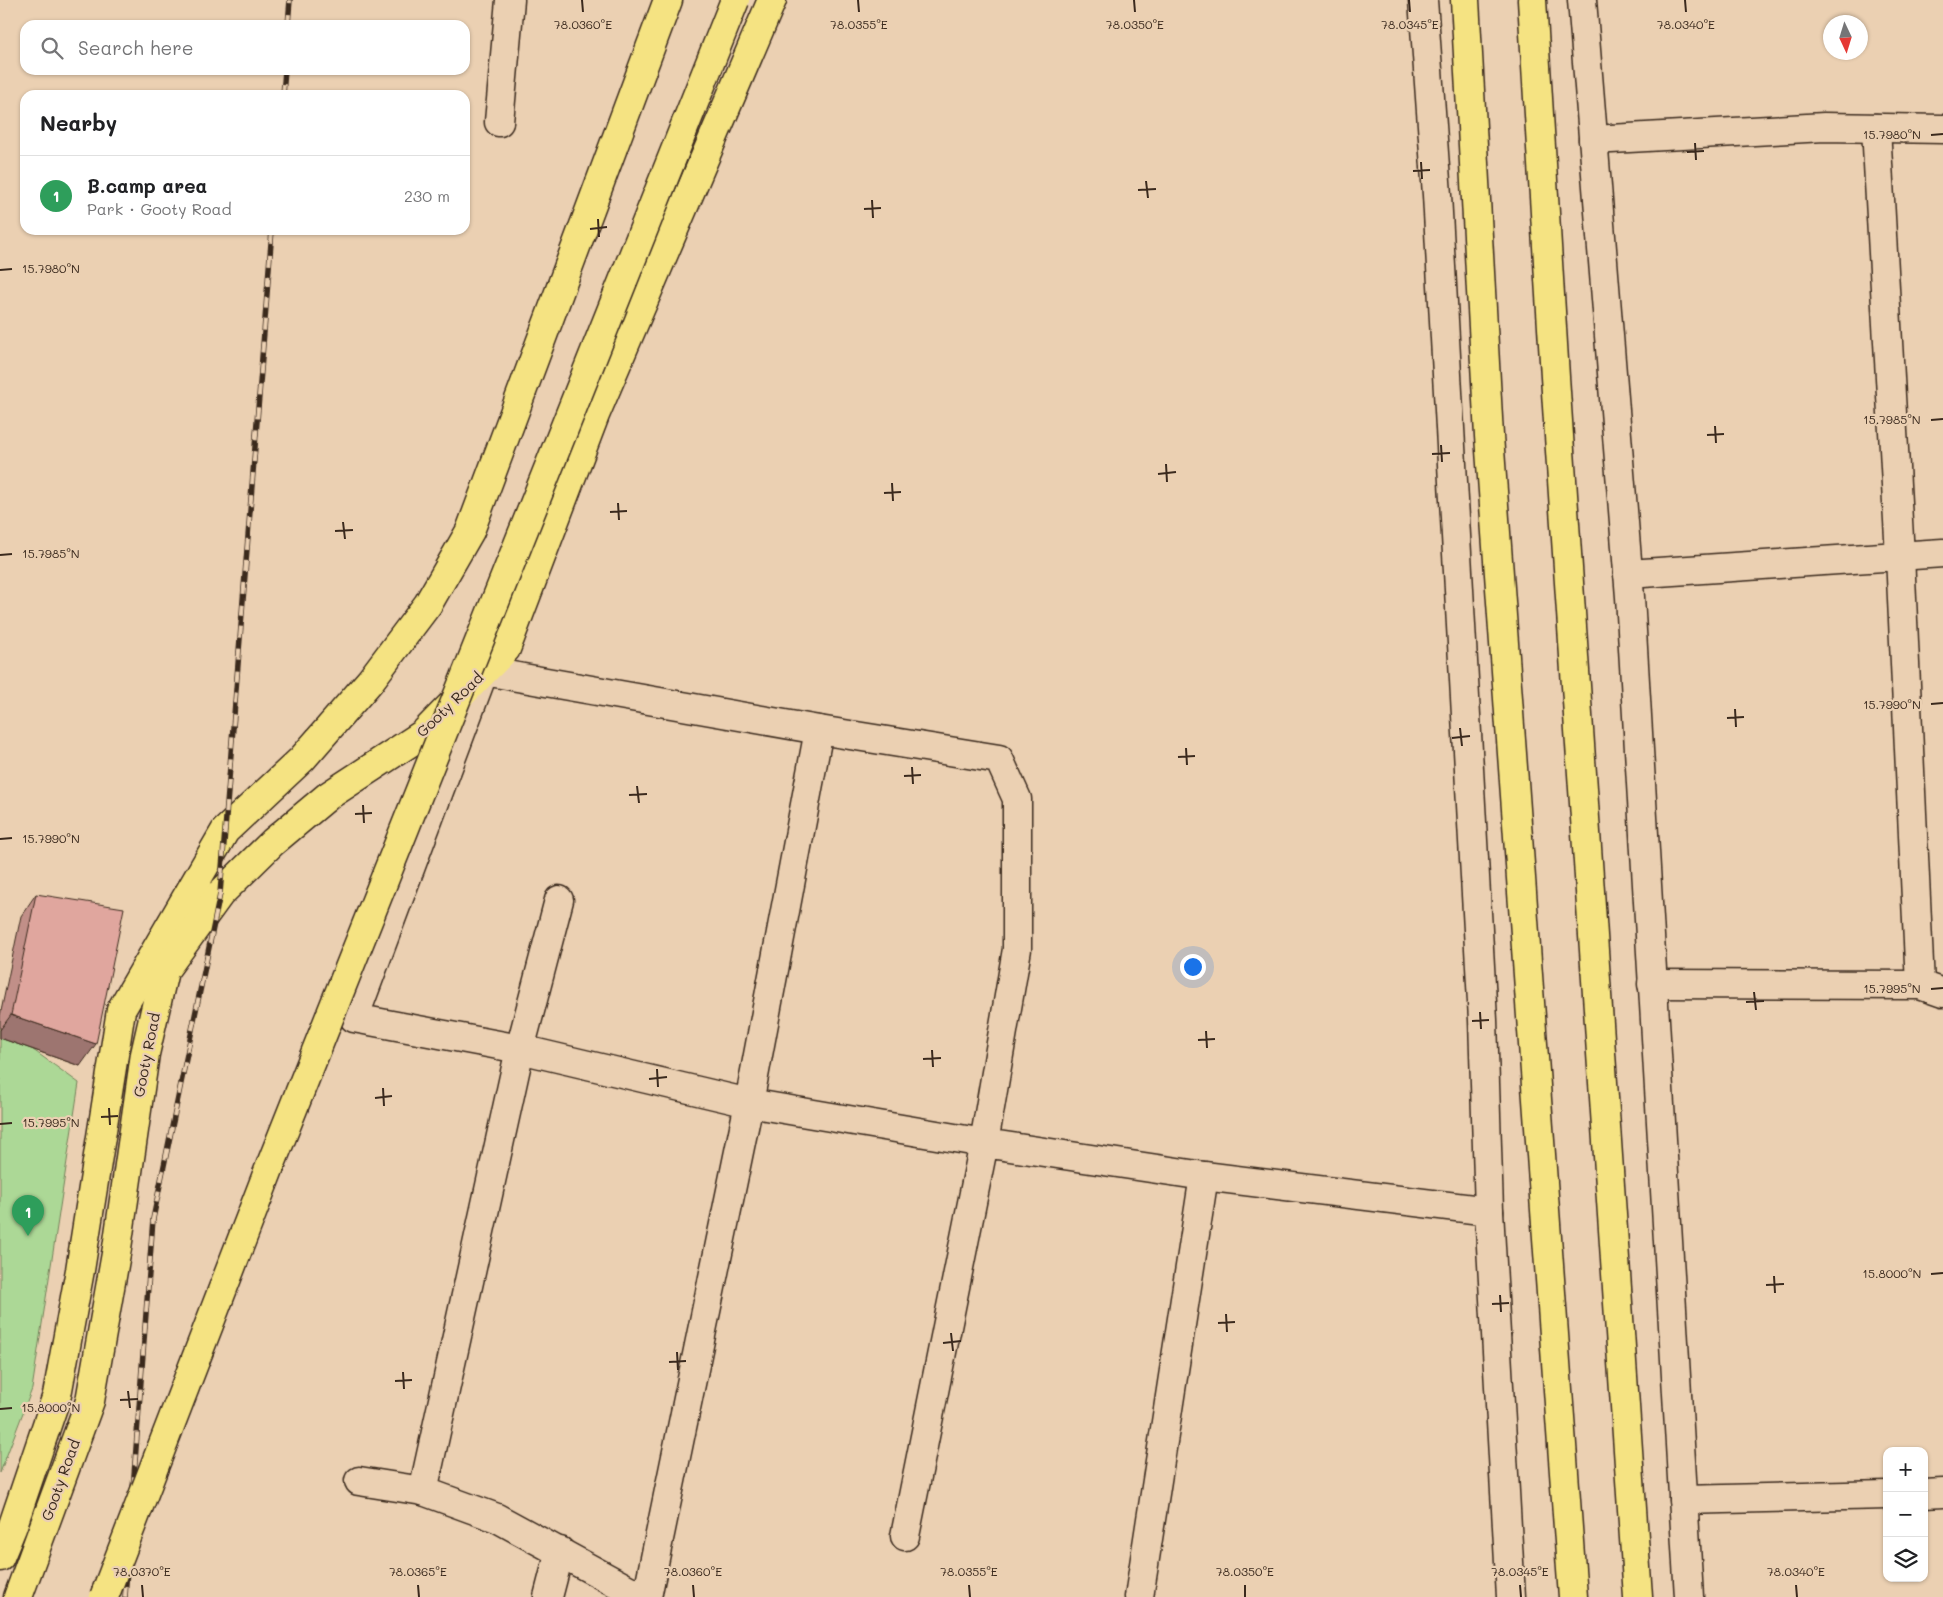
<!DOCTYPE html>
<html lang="en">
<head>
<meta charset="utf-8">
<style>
  body { margin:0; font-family:Mali,sans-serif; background:#f6f6f6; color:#202124 }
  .controls { position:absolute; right:15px; bottom:15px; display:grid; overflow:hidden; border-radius:10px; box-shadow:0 1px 4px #0004 }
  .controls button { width:45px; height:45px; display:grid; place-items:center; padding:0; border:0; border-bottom:1px solid #e0e0e0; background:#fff; color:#202124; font:25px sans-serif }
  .compass { position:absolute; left:1823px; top:15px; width:45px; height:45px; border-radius:50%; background:#fff; box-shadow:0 1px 4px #0004; rotate:176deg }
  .you { position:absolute; left:1192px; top:966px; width:18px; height:18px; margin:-12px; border:4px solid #fff; border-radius:50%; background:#1a73e8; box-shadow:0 0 0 8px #1a73e833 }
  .badge { display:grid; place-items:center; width:32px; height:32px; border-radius:50%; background:#0f766e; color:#fff; font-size:16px; font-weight:700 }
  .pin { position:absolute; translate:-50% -41px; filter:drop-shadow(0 1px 2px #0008) }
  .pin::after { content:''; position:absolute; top:26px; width:18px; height:15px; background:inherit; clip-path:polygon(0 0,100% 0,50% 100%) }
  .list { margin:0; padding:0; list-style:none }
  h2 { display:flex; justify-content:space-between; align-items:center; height:65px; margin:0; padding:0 20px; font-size:21px }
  h2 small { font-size:16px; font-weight:400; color:#757577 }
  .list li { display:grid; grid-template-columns:32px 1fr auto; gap:15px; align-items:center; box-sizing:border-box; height:80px; padding:0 20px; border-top:1px solid #e0e0e0 }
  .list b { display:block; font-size:19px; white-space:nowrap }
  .list p { margin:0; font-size:16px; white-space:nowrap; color:#757577 }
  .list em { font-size:16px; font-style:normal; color:#757577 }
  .icon { flex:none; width:28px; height:28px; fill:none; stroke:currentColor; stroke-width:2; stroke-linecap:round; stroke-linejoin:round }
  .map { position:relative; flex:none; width:1943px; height:1597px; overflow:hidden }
  .search { position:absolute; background:#fff; box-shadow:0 1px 4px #0004; left:20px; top:20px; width:450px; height:55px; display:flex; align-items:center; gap:12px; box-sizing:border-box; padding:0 18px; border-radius:15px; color:#757577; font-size:19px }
  .panel { position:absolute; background:#fff; box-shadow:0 1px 4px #0004; left:20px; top:90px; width:450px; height:145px; border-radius:15px }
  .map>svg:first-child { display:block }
  .green { fill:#acd896; stroke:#74815a }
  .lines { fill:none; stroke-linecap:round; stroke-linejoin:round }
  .minor-casing { stroke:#3b2a1e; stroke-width:31 }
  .major-casing { stroke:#3b2a1e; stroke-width:31 }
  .highway-casing { stroke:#3b2a1e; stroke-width:31 }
  .minor { stroke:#ebd0b2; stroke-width:28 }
  .major { stroke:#f5e382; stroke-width:28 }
  .highway { stroke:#f5e382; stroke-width:28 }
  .rail-casing { stroke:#3b2a1e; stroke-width:5.5 }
  .rail { stroke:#ebd0b2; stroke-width:4; stroke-dasharray:11; stroke-linecap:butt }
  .major-bridge-casing { stroke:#3b2a1e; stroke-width:31; stroke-linecap:butt }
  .major-bridge { stroke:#f5e382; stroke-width:28 }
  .wall { fill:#c18f88; stroke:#3b2a1e }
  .shaded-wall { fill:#9d746f; stroke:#3b2a1e }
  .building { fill:#e0a69e; stroke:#3b2a1e }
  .ticks { fill:none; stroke:#3b2a1e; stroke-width:2 }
  .labels { text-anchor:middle; stroke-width:4.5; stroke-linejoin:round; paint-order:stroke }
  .street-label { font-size:15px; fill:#3b2a1e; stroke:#ebd0b2 }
  .ticks-label { font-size:12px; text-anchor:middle; fill:#3b2a1e; stroke:#ebd0b2; stroke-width:4.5; stroke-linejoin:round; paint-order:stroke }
</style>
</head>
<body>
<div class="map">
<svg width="1943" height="1597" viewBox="0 0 1943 1597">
  <rect width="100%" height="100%" fill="#ebd0b2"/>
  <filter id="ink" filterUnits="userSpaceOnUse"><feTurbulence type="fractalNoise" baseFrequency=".02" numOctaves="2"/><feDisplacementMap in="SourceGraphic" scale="10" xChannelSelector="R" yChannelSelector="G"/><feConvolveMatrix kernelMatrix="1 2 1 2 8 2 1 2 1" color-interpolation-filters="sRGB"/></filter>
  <g filter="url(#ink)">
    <path class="green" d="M0 1026 79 1083 32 1389 0 1473Z"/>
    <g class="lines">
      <defs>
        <g id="minor">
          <path d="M1423 0 1437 195 1483 1020 1489 1211 1511 1597"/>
          <path d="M1582 0 1630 597 1689 1597"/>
          <path d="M499 122 510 0"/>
          <path d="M1876 128 1900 556 1920 985"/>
          <path d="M1593 140 1824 127 1943 129"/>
          <path d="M1628 574 1943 553"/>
          <path d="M1652 984 1920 985 1943 993"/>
          <path d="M359 1481 423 1491 497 1518 642 1597"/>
          <path d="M423 1491 520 1049 559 900"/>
          <path d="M1924 1494 1943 1493"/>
          <path d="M1683 1500 1887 1495"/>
          <path d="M905 1536 984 1143 1017 949V799L999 759 819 730 484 671 354 1018 520 1049 749 1103 984 1143 1204 1176 1489 1211"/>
          <path d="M548 1597 560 1551"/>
          <path d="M647 1597 749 1103 819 730"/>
          <path d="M1139 1597 1204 1176"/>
        </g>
        <g id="major">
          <path d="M0 1557 12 1528 57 1395 80 1270 121 1010 225 831 302 759 370 681 428 604 470 531 668 0"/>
          <path d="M18 1597 90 1401 117 1248 145 1054 164 971 220 894 273 842 328 796 423 734 506 649 595 415 772 0"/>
        </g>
        <g id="highway">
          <path d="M1465 0 1489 436 1573 1597"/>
          <path d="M1532 0 1555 377 1638 1597"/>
        </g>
      </defs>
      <use href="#minor" class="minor-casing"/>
      <use href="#major" class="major-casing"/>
      <use href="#highway" class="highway-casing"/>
      <use href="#minor" class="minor"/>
      <use href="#major" class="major"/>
      <use href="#highway" class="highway"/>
      <defs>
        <g id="rail">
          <path d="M288 25 290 0"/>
          <path d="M283 95 285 70"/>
          <path d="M125 1597 153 1219 220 894 272 230"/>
        </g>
      </defs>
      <use href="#rail" class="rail-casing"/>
      <use href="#rail" class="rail"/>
      <defs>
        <path id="major-bridge" d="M104 1597 269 1169 735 0"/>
      </defs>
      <use href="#major-bridge" class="major-bridge-casing"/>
      <use href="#major-bridge" class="major-bridge"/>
    </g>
    <path class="wall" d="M36 894 80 1066 0 1038V1016L21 916Z"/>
    <path class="shaded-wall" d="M11 1015 96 1044 80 1066 0 1038V1030Z"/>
    <path class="building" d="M36 894 124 908 96 1044 11 1015Z"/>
  </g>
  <path class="ticks" d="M582 0 583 12M858 0 859 12M1134 0 1135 12M1409 0 1410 12M1685 0 1686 12M1931 135 1943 134M1695 143 1696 160M1687 152 1704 151M1421 162 1422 179M1413 171 1430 170M1146 181 1148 198M1138 190 1156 189M872 200 873 218M864 209 881 208M598 219 599 237M590 229 607 227M0 270 12 269M1931 420 1943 419M1715 426 1716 443M1707 435 1724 434M1441 445 1442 462M1432 454 1450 453M1166 464 1167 482M1158 474 1176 472M892 483 893 501M884 493 901 492M618 503 619 520M610 512 627 511M343 522 345 539M335 531 353 530M0 555 12 554M1931 704 1943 703M1735 709 1736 727M1727 718 1744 717M1460 728 1462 746M1452 738 1470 736M1186 748 1187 765M1178 757 1195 756M912 767 913 784M904 776 921 775M637 786 639 803M629 795 647 794M363 805 364 823M355 814 372 813M0 839 12 838M1931 989 1943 988M1754 992 1756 1010M1746 1002 1764 1001M1480 1012 1481 1029M1472 1021 1489 1020M1206 1031 1207 1048M1198 1040 1215 1039M932 1050 933 1067M923 1059 941 1058M657 1069 658 1087M649 1079 667 1077M383 1088 384 1106M375 1098 392 1096M109 1108 110 1125M101 1117 118 1116M0 1124 12 1123M1931 1274 1943 1273M1774 1276 1775 1293M1766 1285 1784 1284M1500 1295 1501 1312M1492 1304 1509 1303M1226 1314 1227 1332M1218 1323 1235 1322M951 1333 953 1351M943 1343 961 1341M677 1352 678 1370M669 1362 686 1361M403 1372 404 1389M395 1381 412 1380M128 1391 130 1408M120 1400 138 1399M0 1409 12 1408M142 1585 143 1597M418 1585 419 1597M693 1585 694 1597M969 1585 970 1597M1245 1585V1597M1520 1585 1521 1597M1796 1585 1797 1597"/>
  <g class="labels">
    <g class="street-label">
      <text transform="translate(450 705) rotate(-44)" y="5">Gooty Road</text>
      <text transform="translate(147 1055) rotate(-79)" y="5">Gooty Road</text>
      <text transform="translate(61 1480) rotate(-70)" y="5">Gooty Road</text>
    </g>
  </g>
  <g class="ticks-label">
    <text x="583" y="29">78.0360°E</text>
    <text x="859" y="29">78.0355°E</text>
    <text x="1135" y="29">78.0350°E</text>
    <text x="1410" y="29">78.0345°E</text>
    <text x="1686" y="29">78.0340°E</text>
    <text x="1892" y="139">15.7980°N</text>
    <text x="51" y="273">15.7980°N</text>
    <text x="1892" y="424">15.7985°N</text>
    <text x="51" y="558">15.7985°N</text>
    <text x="1892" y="709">15.7990°N</text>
    <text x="51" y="843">15.7990°N</text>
    <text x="1892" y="993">15.7995°N</text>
    <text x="51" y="1127">15.7995°N</text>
    <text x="1892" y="1278">15.8000°N</text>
    <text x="51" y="1412">15.8000°N</text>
    <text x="142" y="1576">78.0370°E</text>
    <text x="418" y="1576">78.0365°E</text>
    <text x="693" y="1576">78.0360°E</text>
    <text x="969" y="1576">78.0355°E</text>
    <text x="1245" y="1576">78.0350°E</text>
    <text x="1520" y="1576">78.0345°E</text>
    <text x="1796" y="1576">78.0340°E</text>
  </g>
</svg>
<div class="controls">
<button>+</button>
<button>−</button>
<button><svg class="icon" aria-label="layers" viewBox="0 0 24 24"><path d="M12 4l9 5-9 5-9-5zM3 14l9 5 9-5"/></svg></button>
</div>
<svg class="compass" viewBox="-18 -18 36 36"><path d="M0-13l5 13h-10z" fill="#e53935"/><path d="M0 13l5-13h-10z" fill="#757577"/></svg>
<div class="you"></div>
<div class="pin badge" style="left:28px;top:1236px;background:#2e9e5b">1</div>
<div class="search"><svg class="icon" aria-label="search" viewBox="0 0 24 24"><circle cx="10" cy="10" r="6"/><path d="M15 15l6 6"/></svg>Search here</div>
<section class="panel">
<h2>Nearby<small></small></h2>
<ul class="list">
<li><span class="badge" style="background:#2e9e5b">1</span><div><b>B.camp area</b><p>Park · Gooty Road</p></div><em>230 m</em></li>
</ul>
</section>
</div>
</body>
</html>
